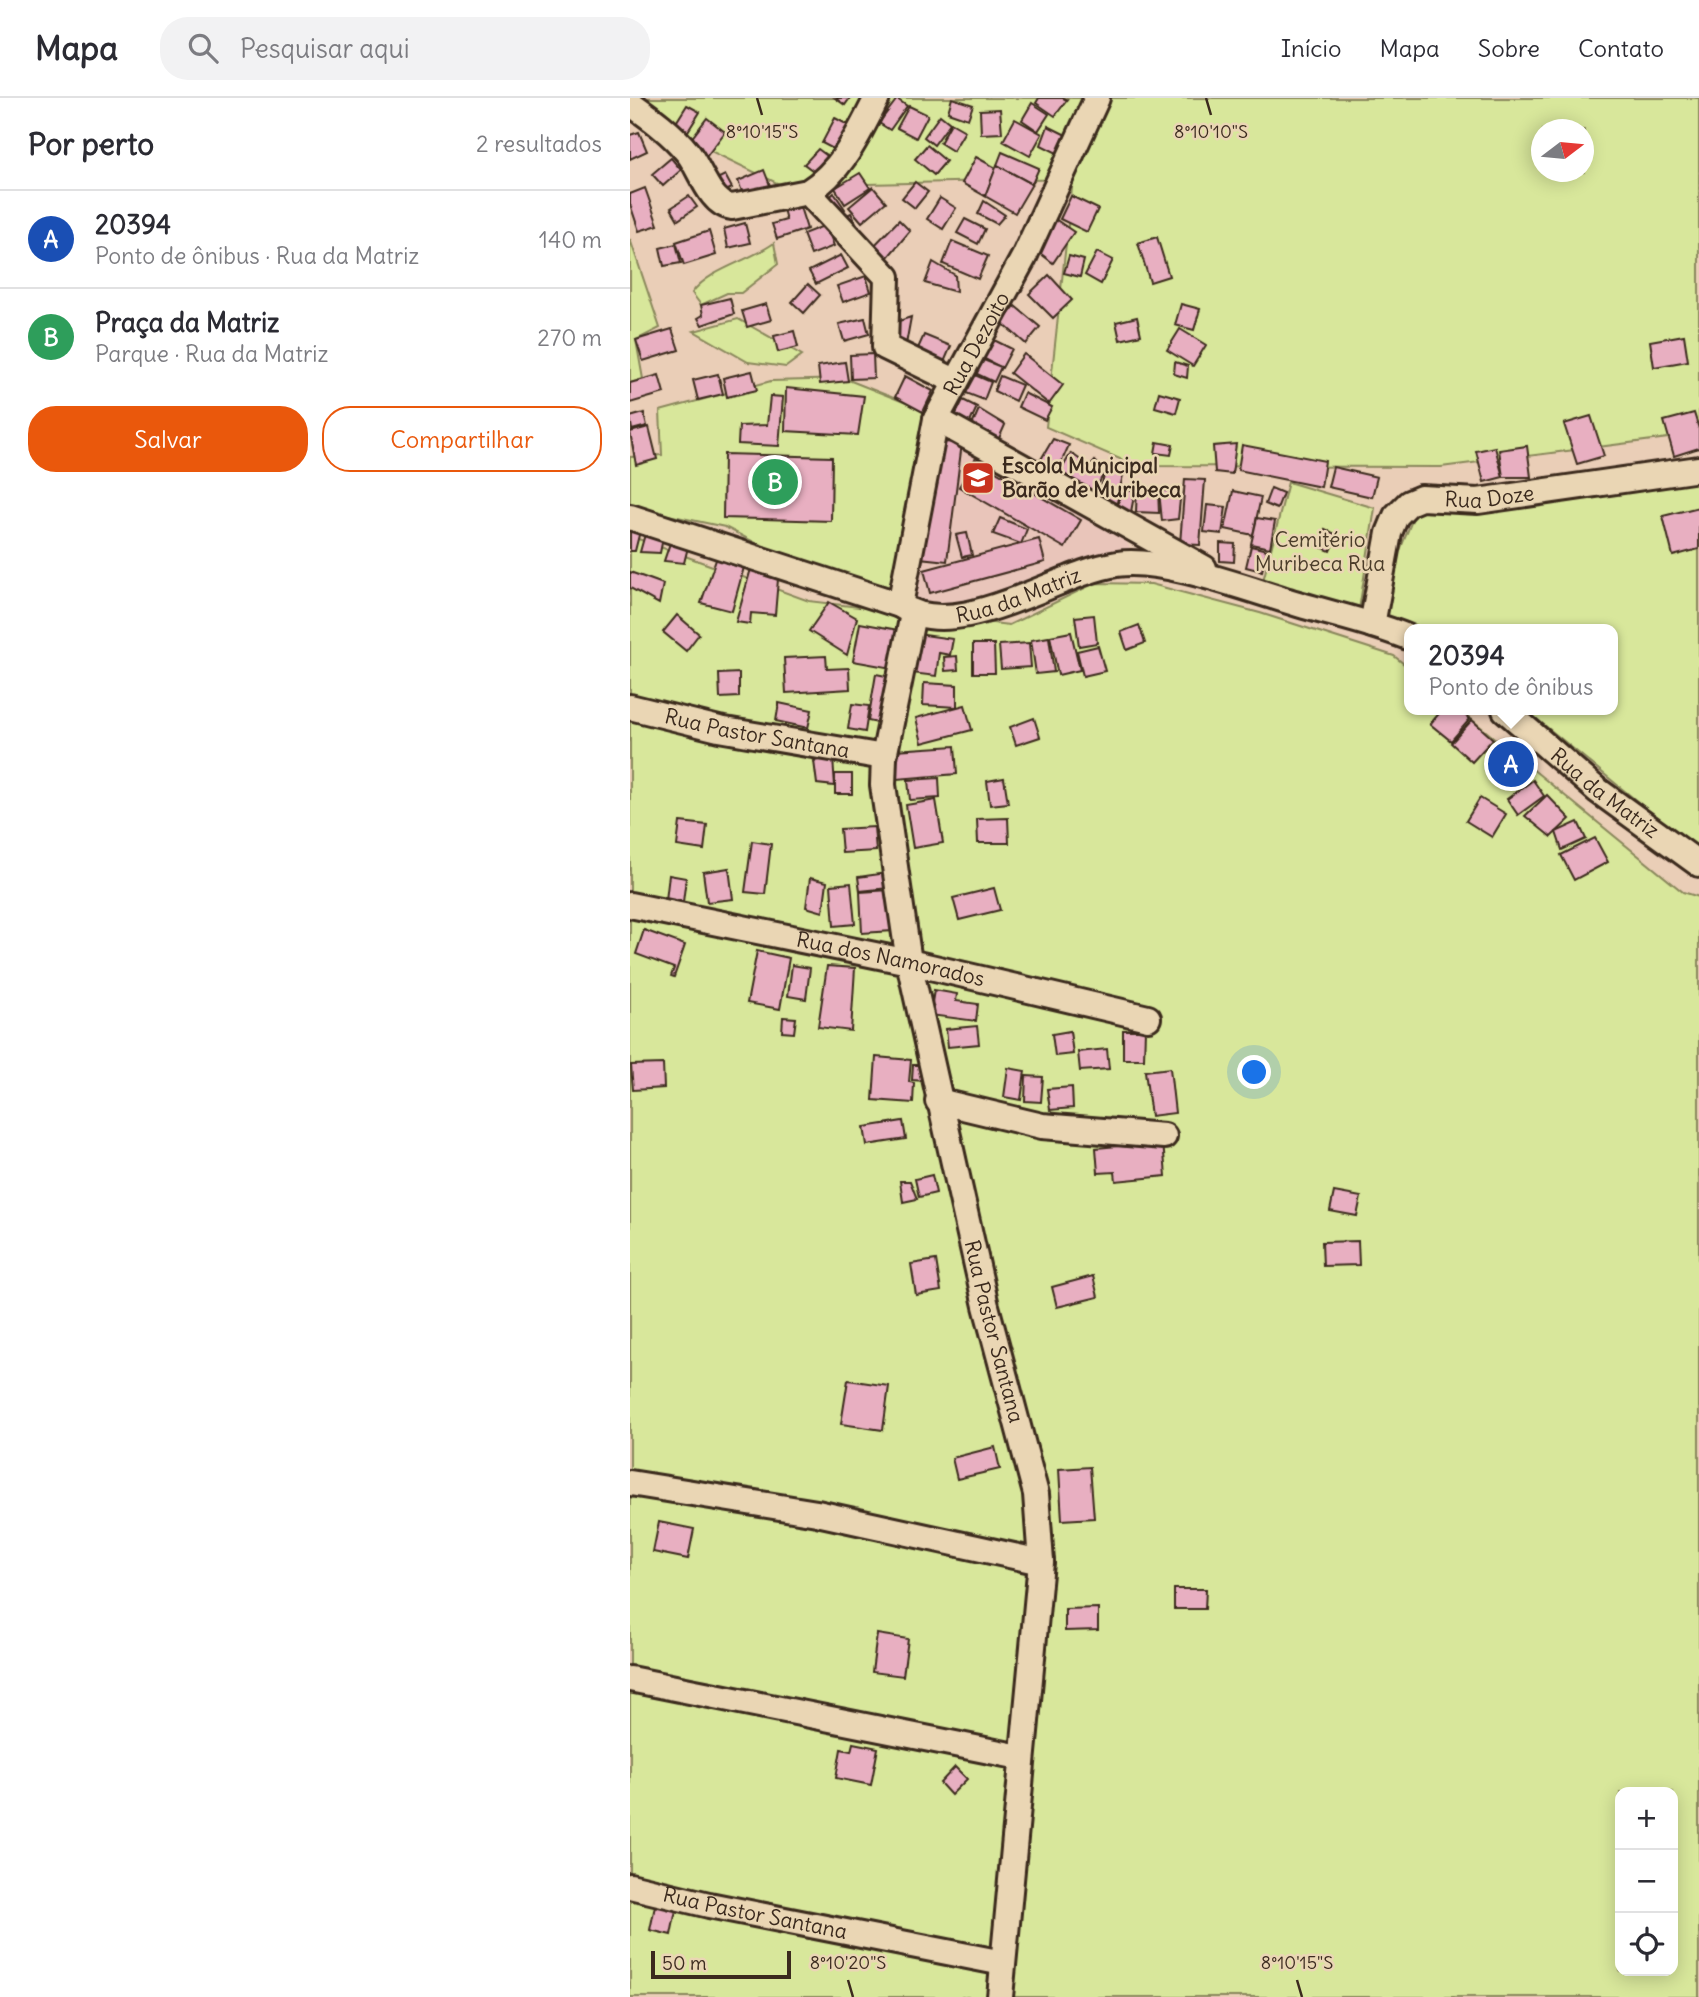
<!DOCTYPE html>
<html lang="pt">
<head>
<meta charset="utf-8">
<style>
  body { margin:0; font-family:Delius,sans-serif; background:#f2f2f3; color:#2b2b33 }
  .controls { position:absolute; right:21px; bottom:21px; display:grid; overflow:hidden; border-radius:14px; box-shadow:0 4px 18px #0003 }
  .controls button { width:63px; height:63px; display:grid; place-items:center; padding:0; border:0; border-bottom:2px solid #e1e1e2; background:#fff; color:#2b2b33; font:35px sans-serif }
  .compass { position:absolute; left:901px; top:21px; width:63px; height:63px; border-radius:50%; background:#fff; box-shadow:0 4px 18px #0003; rotate:74deg }
  .scale { position:absolute; left:21px; bottom:18px; width:140px; box-sizing:border-box; padding-left:7px; border:4px solid #3b2a1e; border-top:0; font-size:19px; line-height:24px; white-space:nowrap; color:#3b2a1e; -webkit-text-stroke:5px #ead6b4; paint-order:stroke }
  .you { position:absolute; left:625px; top:975px; width:24px; height:24px; margin:-18px; border:5px solid #fff; border-radius:50%; background:#1a73e8; box-shadow:0 0 0 10px #1a73e833 }
  .badge { display:grid; place-items:center; width:46px; height:46px; border-radius:50%; background:#ea580c; color:#fff; font-size:23px; font-weight:700 }
  .pin { position:absolute; translate:-50% -50%; border:4px solid #fff; box-shadow:0 2px 7px #0006 }
  .popup { position:absolute; left:774px; top:526px; width:214px; height:91px; box-sizing:border-box; display:grid; place-content:center; border-radius:14px; background:#fff; filter:drop-shadow(0 2px 5px #0005); font-size:23px; white-space:nowrap; color:#7c7c81 }
  .popup b { font-size:26px; color:#2b2b33 }
  .popup::after { content:''; position:absolute; left:50%; top:100%; margin-left:-14px; border:14px solid transparent; border-top-color:#fff }
  .list { margin:0; padding:0; list-style:none }
  h2 { display:flex; justify-content:space-between; align-items:center; height:91px; margin:0; padding:0 28px; font-size:30px }
  h2 small { font-size:23px; font-weight:400; color:#7c7c81 }
  .list li { display:grid; grid-template-columns:46px 1fr auto; gap:21px; align-items:center; box-sizing:border-box; height:98px; padding:0 28px; border-top:2px solid #e1e1e2 }
  .list b { display:block; font-size:26px; white-space:nowrap }
  .list p { margin:0; font-size:23px; white-space:nowrap; color:#7c7c81 }
  .list em { font-size:23px; font-style:normal; color:#7c7c81 }
  .actions { display:flex; gap:14px; padding:21px 28px }
  .actions a { flex:1; padding:16px 0; border:2px solid #ea580c; border-radius:28px; text-align:center; font-size:24px; color:#ea580c }
  .actions .main { background:#ea580c; color:#fff }
  .icon { flex:none; width:38px; height:38px; fill:none; stroke:currentColor; stroke-width:2; stroke-linecap:round; stroke-linejoin:round }
  .map { position:relative; flex:none; width:1069px; height:1899px; overflow:hidden }
  header { display:flex; align-items:center; gap:42px; box-sizing:border-box; height:98px; padding:0 35px; background:#fff; border-bottom:2px solid #e1e1e2 }
  header strong { font-size:33px }
  nav { display:flex; gap:38px; margin-inline-start:auto; font-size:24px }
  .search { width:490px; height:63px; background:#f2f2f3; display:flex; align-items:center; gap:18px; box-sizing:border-box; padding:0 24px; border-radius:28px; color:#7c7c81; font-size:26px }
  main { display:flex }
  aside { flex:1; background:#fff }
  .map>svg:first-child { display:block }
  .built { fill:#e9c5ba }
  .green { fill:#d8e79b; stroke:#8a885c; stroke-width:2; fill-rule:evenodd }
  .building { fill:#e8afc1; stroke:#3b2a1e; stroke-width:2 }
  .lines { fill:none; stroke-linecap:round; stroke-linejoin:round }
  .minor-casing { stroke:#3b2a1e; stroke-width:30 }
  .minor { stroke:#ead6b4; stroke-width:24 }
  .ticks { fill:none; stroke:#3b2a1e; stroke-width:2.5 }
  .labels { text-anchor:middle; stroke-width:5; stroke-linejoin:round; paint-order:stroke }
  .street-label { font-size:21px; fill:#3b2a1e; stroke:#ead6b4 }
  .poi-label { font-size:21px; font-weight:bold; fill:#3b2a1e; stroke:#ead6b4; text-anchor:start }
  .park-label { font-size:21px; fill:#4b3d2a; stroke:#ead6b4 }
  .ticks-label { font-size:18px; text-anchor:middle; fill:#3b2a1e; stroke:#ead6b4; stroke-width:5; stroke-linejoin:round; paint-order:stroke }
</style>
</head>
<body>
<header>
<strong>Mapa</strong>
<div class="search"><svg class="icon" aria-label="search" viewBox="0 0 24 24"><circle cx="10" cy="10" r="6"/><path d="M15 15l6 6"/></svg>Pesquisar aqui</div>
<nav><a>Início</a><a>Mapa</a><a>Sobre</a><a>Contato</a></nav>
</header>
<main>
<aside>
<h2>Por perto<small>2 resultados</small></h2>
<ul class="list">
<li><span class="badge" style="background:#1a4fb4">A</span><div><b>20394</b><p>Ponto de ônibus · Rua da Matriz</p></div><em>140 m</em></li>
<li><span class="badge" style="background:#2e9e5b">B</span><div><b>Praça da Matriz</b><p>Parque · Rua da Matriz</p></div><em>270 m</em></li>
</ul>
<div class="actions"><a class="main">Salvar</a><a>Compartilhar</a></div>
</aside>
<div class="map">
<svg width="1069" height="1899" viewBox="0 0 1069 1899">
  <rect width="100%" height="100%" fill="#eaceb7"/>
  <filter id="ink" filterUnits="userSpaceOnUse"><feTurbulence type="fractalNoise" baseFrequency=".0143" numOctaves="2"/><feDisplacementMap in="SourceGraphic" scale="14" xChannelSelector="R" yChannelSelector="G"/><feConvolveMatrix kernelMatrix="1 2 1 2 8 2 1 2 1" color-interpolation-filters="sRGB"/></filter>
  <g filter="url(#ink)">
    <path class="built" d="M308 326 490 433 506 460 382 495 328 506 286 504 275 498Z"/>
    <g class="green">
      <path d="M0 0H1069V336L811 369 506 368 416 329 443 81 153 88 0 14ZM912 32H954V74H912Z"/>
      <path d="M0 141 30 230 6 242 13 281 0 285Z"/>
      <path d="M144 145 148 166 111 195H97L71 207 62 195C79 171 120 163 144 145Z"/>
      <path d="M108 221 172 257 156 269 118 264 64 233Z"/>
      <path d="M216 281 304 316 265 493 151 458 95 429 0 409V359L32 357 30 313 141 283Z"/>
      <path d="M1069 379V754L896 612H982V531H790L755 518 764 467 791 400Z"/>
      <path d="M658 384 745 410 728 518 632 487Z"/>
      <path d="M0 438 179 503 379 527 465 485 521 486 630 515 764 558 779 570 780 612H830L1053 794 1069 799V1899H0ZM990 1694H1043V1873H990Z"/>
    </g>
    <g class="building">
      <path d="M205 0H220L215 7Z"/>
      <path d="M322 0 343 7 338 21 318 14Z"/>
      <path d="M409 0H433L437 2 425 18 406 5Z"/>
      <path d="M267 1 277 8 260 32 249 25Z"/>
      <path d="M402 5 419 16 408 33 392 22Z"/>
      <path d="M57 7 70 14 55 38 42 31Z"/>
      <path d="M279 8 298 17 286 40 267 30Z"/>
      <path d="M370 11 372 35 351 36 350 12Z"/>
      <path d="M310 17 320 25 304 47 294 39Z"/>
      <path d="M77 20 95 34 76 59 58 45Z"/>
      <path d="M205 20 222 29 209 54 192 45Z"/>
      <path d="M385 21 412 36 400 58 373 43Z"/>
      <path d="M321 25 335 33 323 53 310 45Z"/>
      <path d="M418 28 438 38 427 55 411 47Z"/>
      <path d="M9 34 17 53 0 61V37Z"/>
      <path d="M297 47 316 63 304 77 285 61Z"/>
      <path d="M188 51 204 63 190 78 174 66Z"/>
      <path d="M372 54 409 70 402 86 367 67Z"/>
      <path d="M346 59 366 70 355 98 332 85Z"/>
      <path d="M41 60 51 72 33 88 22 76Z"/>
      <path d="M367 67 402 86 385 115 355 98Z"/>
      <path d="M134 72 141 90 115 101 108 83Z"/>
      <path d="M230 75 240 90 215 106 205 90Z"/>
      <path d="M95 77 102 90 88 97 81 84Z"/>
      <path d="M285 84 298 94 285 110 272 100Z"/>
      <path d="M243 89 256 104 232 124 219 109Z"/>
      <path d="M15 90 28 127 9 133 0 106V96Z"/>
      <path d="M204 95 215 111 206 119 193 105Z"/>
      <path d="M59 98 67 109 48 122 41 110Z"/>
      <path d="M441 98 468 111 457 134 430 121Z"/>
      <path d="M310 100 326 110 313 131 297 121Z"/>
      <path d="M354 103 375 117 367 126 348 116Z"/>
      <path d="M169 106 177 131 147 141 142 126 156 122 153 111Z"/>
      <path d="M221 115 230 132 221 135 208 121Z"/>
      <path d="M422 119 444 134 423 165 402 149Z"/>
      <path d="M335 121 355 131 348 146 327 135Z"/>
      <path d="M269 122 280 133 252 166 239 153Z"/>
      <path d="M115 125 120 145 98 150 94 131Z"/>
      <path d="M196 127 204 148 181 157 173 136Z"/>
      <path d="M79 133 86 157 54 167 46 144Z"/>
      <path d="M527 139 539 178 520 184 508 145Z"/>
      <path d="M322 143 358 158 348 181 313 166Z"/>
      <path d="M46 146 51 165 34 168 30 150Z"/>
      <path d="M467 154 483 162 471 186 455 177Z"/>
      <path d="M211 157 218 170 186 186 179 173Z"/>
      <path d="M439 158 454 162 450 179 434 175Z"/>
      <path d="M303 164 325 177 326 194 295 185Z"/>
      <path d="M419 177 442 202 423 220 399 196Z"/>
      <path d="M236 178 241 194 213 204 207 188Z"/>
      <path d="M178 186 190 197 174 215 162 204Z"/>
      <path d="M100 200 104 216 72 227 68 220 73 217 71 207Z"/>
      <path d="M136 206 141 222 117 229 112 213Z"/>
      <path d="M551 206 570 211 564 232 545 227Z"/>
      <path d="M385 208 410 229 396 246 372 225Z"/>
      <path d="M281 219 275 252 261 249 263 225Z"/>
      <path d="M507 219 511 237 490 242 486 224Z"/>
      <path d="M235 220 239 236 214 243 209 226Z"/>
      <path d="M42 231 49 252 13 263 6 242Z"/>
      <path d="M550 231 576 247 563 268 537 252Z"/>
      <path d="M164 233 168 249 148 254 144 238Z"/>
      <path d="M294 237 321 248 312 269 285 257Z"/>
      <path d="M354 237 382 251 372 270 345 256Z"/>
      <path d="M1054 237 1058 263 1024 269 1020 243Z"/>
      <path d="M243 256 244 280 221 281 220 257Z"/>
      <path d="M394 256 433 287 419 306 380 275Z"/>
      <path d="M351 261 371 269 364 284 345 275Z"/>
      <path d="M215 264 218 283 190 286 188 268Z"/>
      <path d="M545 264 558 268 557 280 544 276Z"/>
      <path d="M122 273 127 292 97 299 93 280Z"/>
      <path d="M338 274 361 284 354 302 331 293Z"/>
      <path d="M88 276 93 296 68 302 63 282Z"/>
      <path d="M29 277 34 295 0 305V285Z"/>
      <path d="M275 278 303 293 293 314 265 299Z"/>
      <path d="M370 278 392 287 385 303 364 293Z"/>
      <path d="M156 290 234 298 228 337 155 333Z"/>
      <path d="M529 294 550 300 546 315 525 309Z"/>
      <path d="M394 295 422 309 415 322 388 309Z"/>
      <path d="M140 298 153 299 149 348 108 346 109 328 137 327Z"/>
      <path d="M333 302 347 309 338 329 323 322Z"/>
      <path d="M349 311 375 327 366 347 340 332Z"/>
      <path d="M14 315 17 328 2 332 0 319Z"/>
      <path d="M1064 315 1069 331V350L1044 358 1034 323Z"/>
      <path d="M961 318 974 358 947 366 934 326Z"/>
      <path d="M19 329 27 361 6 367 0 334Z"/>
      <path d="M423 341 439 347 427 374 410 363Z"/>
      <path d="M311 344 332 345 317 463 290 460Z"/>
      <path d="M527 344 543 347 541 357 525 355Z"/>
      <path d="M606 346 602 376 585 374 583 348Z"/>
      <path d="M612 347 695 363 691 389 608 372Z"/>
      <path d="M897 348 901 379H873L869 352Z"/>
      <path d="M865 349 873 379 854 384 846 353Z"/>
      <path d="M441 355 460 369 465 363 475 373 462 399 429 376Z"/>
      <path d="M94 356 202 359 201 423 93 420Z"/>
      <path d="M345 361 451 422 435 450 329 389Z"/>
      <path d="M703 369 747 379 742 399 698 389Z"/>
      <path d="M475 373 493 377 486 409 468 404Z"/>
      <path d="M555 381 575 382 570 447 550 446Z"/>
      <path d="M507 388 528 391 529 415 506 414Z"/>
      <path d="M641 390 653 395 647 411 635 406Z"/>
      <path d="M490 392 505 393 500 419 487 416Z"/>
      <path d="M551 392 548 421 532 423 529 393Z"/>
      <path d="M603 393 631 399 623 437 595 431Z"/>
      <path d="M577 407 596 409 592 436 574 434Z"/>
      <path d="M1069 409V451L1043 458 1033 418Z"/>
      <path d="M370 420 397 431 391 446 363 436Z"/>
      <path d="M627 420 645 423 640 450 621 446Z"/>
      <path d="M17 429 34 435 30 455 10 454Z"/>
      <path d="M0 430 10 433 5 453H0Z"/>
      <path d="M695 431 707 437 700 453 688 448Z"/>
      <path d="M337 435 342 457 332 459 326 437Z"/>
      <path d="M42 439 59 445 54 465 34 463Z"/>
      <path d="M409 441 415 464 300 495 294 472Z"/>
      <path d="M590 445 605 446 604 464 590 463Z"/>
      <path d="M621 448 637 452 632 473 616 469Z"/>
      <path d="M89 453 116 462 102 513 71 505Z"/>
      <path d="M122 467 148 481 145 517 121 515 120 526 106 524Z"/>
      <path d="M0 474 33 486 29 506 0 490Z"/>
      <path d="M199 504 227 520 217 557 179 533Z"/>
      <path d="M47 517 69 536 56 553 33 534Z"/>
      <path d="M464 517 467 545 449 548 445 519Z"/>
      <path d="M230 525 274 533 268 571 223 563Z"/>
      <path d="M509 527 515 545 497 552 491 534Z"/>
      <path d="M441 534 450 572 428 577 420 538Z"/>
      <path d="M287 536 323 541 320 557 309 555 306 578 281 575Z"/>
      <path d="M419 539 424 574 406 576 401 542Z"/>
      <path d="M399 545 401 569 371 571 369 547Z"/>
      <path d="M343 546H364L365 575H343Z"/>
      <path d="M468 548 475 573 453 578 447 553Z"/>
      <path d="M196 558 197 571 219 570 220 591 156 595 154 560Z"/>
      <path d="M327 558 328 572 315 573 314 559Z"/>
      <path d="M109 575V599L90 600 89 576Z"/>
      <path d="M246 576 266 580 257 627 238 623Z"/>
      <path d="M294 585 327 587V609L293 607Z"/>
      <path d="M149 605 182 612 178 630 146 623Z"/>
      <path d="M222 606 239 608 235 634 218 631Z"/>
      <path d="M335 607 342 632 292 645 286 620Z"/>
      <path d="M812 612H828L840 621 821 643 800 626Z"/>
      <path d="M404 620 410 639 386 647 380 629Z"/>
      <path d="M842 622 863 641 842 664 821 645Z"/>
      <path d="M325 648 327 676 267 681 265 652Z"/>
      <path d="M203 660 205 688 187 686 184 663Z"/>
      <rect x="205" y="676" width="17" height="20"/>
      <path d="M309 680 310 700 280 702 278 682Z"/>
      <path d="M374 680 378 705 360 707 357 683Z"/>
      <path d="M903 682 914 698 888 717 877 701Z"/>
      <path d="M917 697 940 721 921 739 895 718Z"/>
      <path d="M850 700 876 716 862 739 836 723Z"/>
      <path d="M306 702 313 745 283 750 276 707Z"/>
      <path d="M378 720 379 745H348L347 721Z"/>
      <path d="M50 724 77 727 74 752 47 748Z"/>
      <path d="M948 724 956 741 932 752 926 734Z"/>
      <path d="M244 729 246 753 212 755 210 731Z"/>
      <path d="M965 740 978 764 944 782 931 757Z"/>
      <path d="M122 743 141 746 135 796 115 794Z"/>
      <path d="M99 770 103 801 77 804 73 774Z"/>
      <path d="M257 775 259 790 230 793 228 779Z"/>
      <path d="M39 777 56 780 53 804 36 802Z"/>
      <path d="M180 780 197 784 193 814 176 809Z"/>
      <path d="M221 785 225 826 204 828 201 787Z"/>
      <path d="M364 790 370 812 329 822 323 800Z"/>
      <path d="M260 792 263 833 232 835 230 794Z"/>
      <path d="M14 832 55 847 44 879 41 878 44 870 6 856Z"/>
      <path d="M127 853 159 860 150 911 117 905Z"/>
      <path d="M162 867 180 870 176 901 158 898Z"/>
      <path d="M197 868 225 870 221 933 188 929Z"/>
      <path d="M304 892 327 896 326 903 348 906 346 923 300 917Z"/>
      <path d="M153 919 166 920 164 935 152 934Z"/>
      <path d="M347 928 349 946 318 949 316 931Z"/>
      <path d="M493 932H515L514 961H493Z"/>
      <path d="M440 933 443 956 425 958 422 936Z"/>
      <path d="M477 951 479 971 450 973 448 954Z"/>
      <path d="M246 959 281 962 279 984 284 985 283 1005 243 1002Z"/>
      <path d="M33 966 34 990 3 992 1 967Z"/>
      <path d="M283 967H296L295 983 282 982Z"/>
      <path d="M378 970 395 973 391 1002 374 999Z"/>
      <path d="M540 970 545 1015 521 1018 515 973Z"/>
      <path d="M396 978 413 979 411 1004 395 1003Z"/>
      <path d="M442 989 443 1010 420 1012 417 991Z"/>
      <path d="M273 1023 276 1041 237 1047 234 1029Z"/>
      <path d="M533 1044 536 1078 486 1083 485 1074 468 1075 466 1050Z"/>
      <path d="M302 1077 306 1095 289 1099 285 1081Z"/>
      <path d="M270 1083H280L287 1101 273 1104Z"/>
      <path d="M704 1094 731 1099 727 1118 700 1113Z"/>
      <path d="M728 1143 729 1167 693 1168 692 1144Z"/>
      <path d="M306 1162 311 1193 286 1197 281 1166Z"/>
      <path d="M463 1178 468 1199 427 1209 422 1189Z"/>
      <path d="M218 1282 259 1288 253 1332 211 1326Z"/>
      <path d="M365 1349 370 1371 327 1381 322 1360Z"/>
      <path d="M460 1369 464 1420 432 1422 429 1371Z"/>
      <path d="M29 1424 64 1431 58 1461 23 1454Z"/>
      <path d="M544 1491H576L575 1511H544Z"/>
      <path d="M468 1510V1532L435 1533V1511Z"/>
      <path d="M247 1536 278 1541 273 1578 242 1574Z"/>
      <path d="M223 1645 248 1650 241 1687 206 1680 211 1651 221 1653Z"/>
      <path d="M325 1669 337 1681 321 1697 310 1685Z"/>
      <path d="M26 1803 47 1807 41 1837 20 1832Z"/>
    </g>
    <g class="lines">
      <defs>
        <g id="minor">
          <path d="M0 5C21 20 42 35 58 55 70 70 80 107 102 109L178 94C213 72 229 35 247 0"/>
          <path d="M178 94 257 179 255 249 325 283"/>
          <path d="M306 321 574 470"/>
          <path id="s1" d="M0 419 270 507C326 547 426 475 487 466 534 459 620 492 668 506 705 517 744 525 780 540"/>
          <path id="s2" d="M270 507 306 321 394 159 467 0"/>
          <path id="s3" d="M283 516 254 659 253 687 279 864 356 1208 406 1396 411 1464 370 1899"/>
          <path id="s4" d="M742 527 759 435 766 418 779 405 791 400 848 403 1069 371"/>
          <path id="s5" d="M0 609 89 631 254 659"/>
          <path id="s6" d="M875 612 967 692 1069 766"/>
          <path id="s7" d="M0 807 279 864 518 920"/>
          <path d="M308 1003 412 1028 534 1038"/>
          <path d="M0 1385 187 1415 411 1464"/>
          <path d="M0 1581 390 1659"/>
          <path id="s8" d="M0 1788 79 1807 373 1865"/>
        </g>
      </defs>
      <use href="#minor" class="minor-casing"/>
      <use href="#minor" class="minor"/>
    </g>
  </g>
  <path class="ticks" d="M127 0 132 17M576 0 581 17M218 1882 223 1899M667 1882 672 1899"/>
  <defs>
    <symbol id="school-square" viewBox="-11 -11 22 22"><rect x="-9" y="-9" width="18" height="18" rx="4" fill="#c8321e" stroke="#ead6b4"/><path d="M0-5L7-2L0 1L-7-2ZM-4 1L0 2.5L4 1V4Q0 6-4 4Z" fill="#fff"/></symbol>
  </defs>
  <g fill-rule="evenodd">
    <use href="#school-square" x="329" y="361" width="38" height="38"/>
  </g>
  <g class="labels">
    <g class="street-label">
      <text dy="7" stroke="none"><textPath href="#s2" startOffset="275">Rua Dezoito</textPath></text>
      <text dy="7" stroke="none"><textPath href="#s4" startOffset="212">Rua Doze</textPath></text>
      <text dy="7" stroke="none"><textPath href="#s1" startOffset="408">Rua da Matriz</textPath></text>
      <text dy="7" stroke="none"><textPath href="#s5" startOffset="130">Rua Pastor Santana</textPath></text>
      <text dy="7" stroke="none"><textPath href="#s6" startOffset="130">Rua da Matriz</textPath></text>
      <text dy="7" stroke="none"><textPath href="#s7" startOffset="266">Rua dos Namorados</textPath></text>
      <text dy="7" stroke="none"><textPath href="#s3" startOffset="732">Rua Pastor Santana</textPath></text>
      <text dy="7" stroke="none"><textPath href="#s8" startOffset="128">Rua Pastor Santana</textPath></text>
    </g>
    <g class="poi-label">
      <text x="372" y="375">Escola Municipal<tspan x="372" dy="24">Barão de Muribeca</tspan></text>
    </g>
    <g class="park-label">
      <text x="690" y="449">Cemitério<tspan x="690" dy="24">Muribeca Rua</tspan></text>
    </g>
  </g>
  <g class="ticks-label">
    <text x="132" y="40">8°10'15"S</text>
    <text x="581" y="40">8°10'10"S</text>
    <text x="218" y="1871">8°10'20"S</text>
    <text x="667" y="1871">8°10'15"S</text>
  </g>
</svg>
<div class="controls">
<button>+</button>
<button>−</button>
<button><svg class="icon" aria-label="locate" viewBox="0 0 24 24"><circle cx="12" cy="12" r="6"/><path d="M12 2v4M12 18v4M2 12h4M18 12h4"/></svg></button>
</div>
<svg class="compass" viewBox="-18 -18 36 36"><path d="M0-13l5 13h-10z" fill="#e53935"/><path d="M0 13l5-13h-10z" fill="#7c7c81"/></svg>
<div class="scale">50 m</div>
<div class="you"></div>
<div class="pin badge" style="left:881px;top:666px;background:#1a4fb4">A</div>
<div class="popup"><b>20394</b>Ponto de ônibus</div>
<div class="pin badge" style="left:145px;top:384px;background:#2e9e5b">B</div>
</div>
</main>
</body>
</html>
